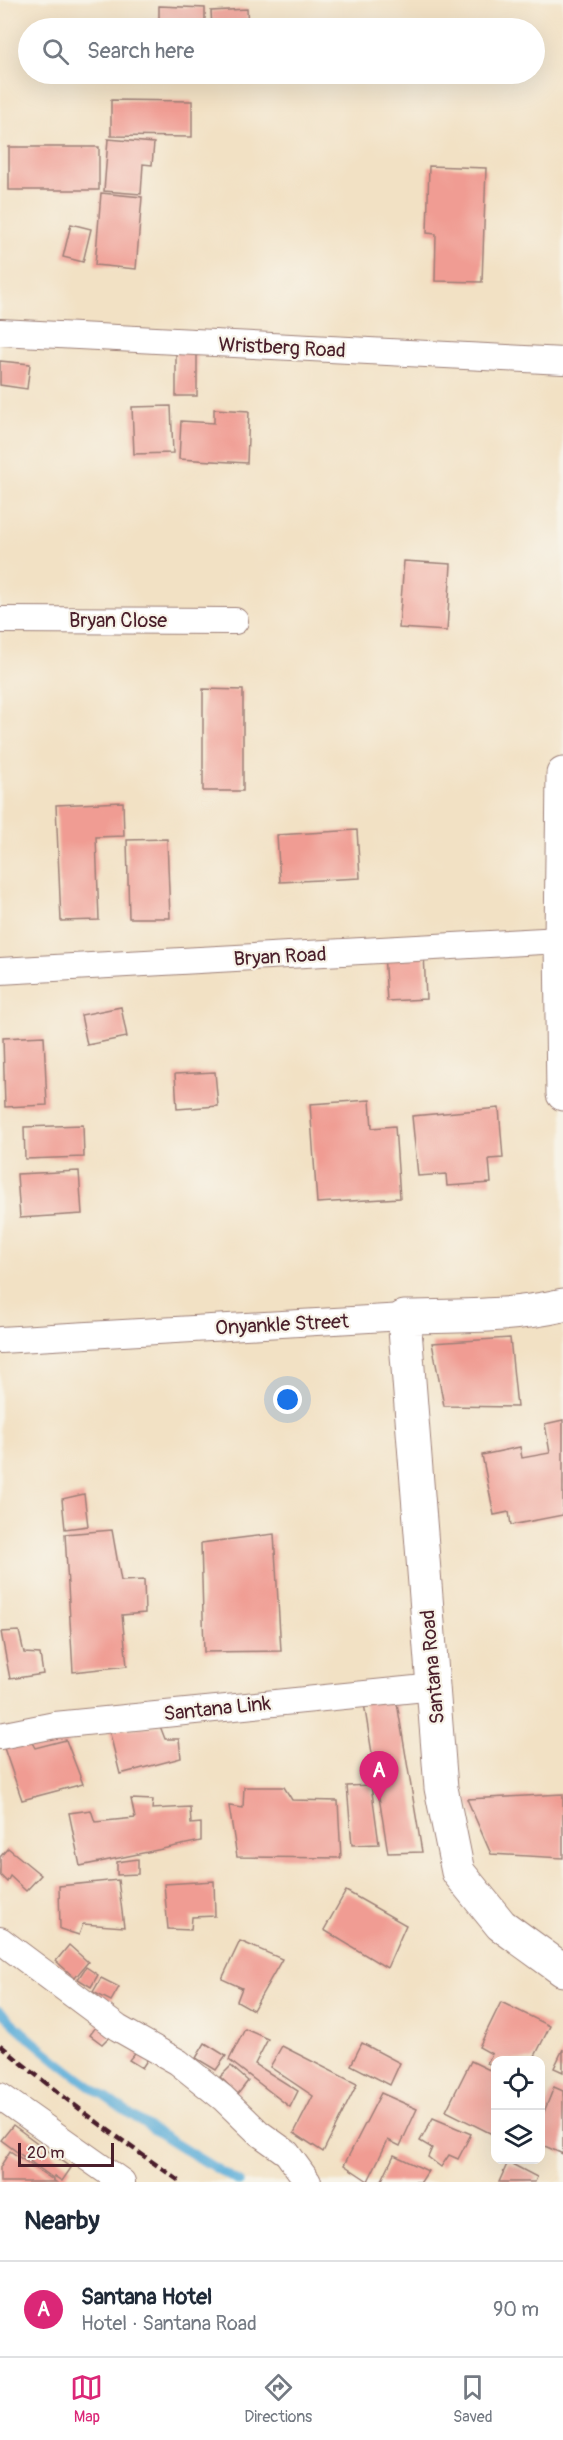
<!DOCTYPE html>
<html lang="en">
<head>
<meta charset="utf-8">
<style>
  body { margin:0; font-family:Pangolin,sans-serif; background:#f6f6f7; color:#1f2937 }
  .controls { position:absolute; right:18px; bottom:18px; display:grid; overflow:hidden; border-radius:12px; box-shadow:0 6px 24px #0002 }
  .controls button { width:54px; height:54px; display:grid; place-items:center; padding:0; border:0; border-bottom:2px solid #e0e1e3; background:#fff; color:#1f2937; font:30px sans-serif }
  .scale { position:absolute; left:18px; bottom:15px; width:96px; box-sizing:border-box; padding-left:6px; border:3px solid #4a1f2b; border-top:0; font-size:16px; line-height:21px; white-space:nowrap; color:#4a1f2b; -webkit-text-stroke:4px #f7f3e8; paint-order:stroke }
  .you { position:absolute; left:288px; top:1400px; width:21px; height:21px; margin:-15px; border:4px solid #fff; border-radius:50%; background:#1a73e8; box-shadow:0 0 0 9px #1a73e833 }
  .badge { display:grid; place-items:center; width:39px; height:39px; border-radius:50%; background:#db2777; color:#fff; font-size:20px; font-weight:700 }
  .pin { position:absolute; translate:-50% -50px; filter:drop-shadow(0 2px 3px #0008) }
  .pin::after { content:''; position:absolute; top:32px; width:21px; height:18px; background:inherit; clip-path:polygon(0 0,100% 0,50% 100%) }
  .list { margin:0; padding:0; list-style:none }
  h2 { display:flex; justify-content:space-between; align-items:center; height:78px; margin:0; padding:0 24px; font-size:26px }
  h2 small { font-size:20px; font-weight:400; color:#747a83 }
  .list li { display:grid; grid-template-columns:39px 1fr auto; gap:18px; align-items:center; box-sizing:border-box; height:96px; padding:0 24px; border-top:2px solid #e0e1e3 }
  .list b { display:block; font-size:22px; white-space:nowrap }
  .list p { margin:0; font-size:20px; white-space:nowrap; color:#747a83 }
  .list em { font-size:20px; font-style:normal; color:#747a83 }
  .icon { flex:none; width:33px; height:33px; fill:none; stroke:currentColor; stroke-width:2; stroke-linecap:round; stroke-linejoin:round }
  .map { position:relative; flex:none; width:563px; height:2182px; overflow:hidden }
  .search { position:absolute; background:#fff; box-shadow:0 6px 24px #0002; left:18px; right:18px; top:18px; height:66px; display:flex; align-items:center; gap:15px; box-sizing:border-box; padding:0 21px; border-radius:33px; color:#747a83; font-size:22px }
  .sheet { height:174px; background:#fff }
  nav { display:flex; justify-content:space-around; align-items:center; box-sizing:border-box; height:84px; border-top:2px solid #e0e1e3; background:#fff; font-size:16px; color:#747a83 }
  nav a { display:grid; justify-items:center; gap:3px }
  nav .on { color:#db2777 }
  .map>svg:first-child { display:block }
  .lines { fill:none; stroke-linecap:round; stroke-linejoin:round }
  .stream { stroke:#5fafd9; stroke-width:9 }
  .building { fill:#f09c93 }
  .minor-casing { stroke:#9e8078; stroke-width:28 }
  .tertiary-casing { stroke:#9e8078; stroke-width:35 }
  .minor { stroke:#fff; stroke-width:26 }
  .tertiary { stroke:#fff; stroke-width:33 }
  .rail { stroke:#4a1f2b; stroke-width:4.5; stroke-dasharray:9 4.5; stroke-linecap:butt }
  .labels { text-anchor:middle; stroke-width:4.5; stroke-linejoin:round; paint-order:stroke }
  .street-label { font-size:20px; fill:#4a1f2b; stroke:#f7f3e8 }
</style>
</head>
<body>
<div class="map">
<svg width="563" height="2182" viewBox="0 0 563 2182">
  <rect width="100%" height="100%" fill="#f7f3e8"/>
  <filter id="ink" filterUnits="userSpaceOnUse"><feTurbulence type="fractalNoise" baseFrequency=".0167" numOctaves="2"/><feDisplacementMap in="SourceGraphic" scale="12" xChannelSelector="R" yChannelSelector="G"/><feConvolveMatrix kernelMatrix="1 2 1 2 8 2 1 2 1" color-interpolation-filters="sRGB"/></filter>
  <filter id="wash" filterUnits="userSpaceOnUse"><feTurbulence type="fractalNoise" baseFrequency=".008" numOctaves="4" result="noise"/><feDisplacementMap in="SourceGraphic" scale="24" xChannelSelector="R" yChannelSelector="G"/><feGaussianBlur stdDeviation="1.35" result="paint"/><feColorMatrix in="noise" values="0 0 0 0 0 0 0 0 0 0 0 0 0 0 0 0 0 1.4 0 .05"/><feComposite in="paint" operator="in"/></filter>
  <g filter="url(#wash)">
    <rect width="100%" height="100%" fill="#f2e1c4"/>
    <g class="lines">
      <path class="stream" d="M0 2011C68 2077 157 2134 239 2182"/>
    </g>
    <g id="blocks">
      <g class="building">
        <path d="M159 6 205 8V28H159Z"/>
        <path d="M247 9 248 28H212L211 11Z"/>
        <path d="M157 74H203V79L157 78Z"/>
        <path d="M111 100 192 101V137L111 136Z"/>
        <path d="M108 139 154 143 152 165 143 164 141 194 104 191Z"/>
        <rect x="9" y="147" width="90" height="43"/>
        <path d="M429 166 486 168 482 282 435 281 436 234 427 233Z"/>
        <path d="M101 193 142 197 136 269 95 265Z"/>
        <path d="M71 224 91 229 83 262 63 257Z"/>
        <rect x="176" y="351" width="21" height="45"/>
        <path d="M0 361 30 364 27 389 0 385Z"/>
        <path d="M171 406 173 453 134 454 132 407Z"/>
        <path d="M214 409 249 411 247 463 179 459 181 421 214 423Z"/>
        <path d="M404 561 451 564 447 631 399 628Z"/>
        <path d="M203 689 243 690V791H203Z"/>
        <path d="M123 802 124 836 96 837 99 920 61 921 56 805Z"/>
        <path d="M357 830 360 878 280 882 277 835Z"/>
        <path d="M167 839 170 918H129L127 840Z"/>
        <path d="M424 952 426 999 387 1001 384 953Z"/>
        <path d="M121 1007 127 1037 87 1045 81 1015Z"/>
        <path d="M44 1036 47 1105 5 1107 3 1038Z"/>
        <path d="M215 1072 218 1106 177 1109 175 1074Z"/>
        <path d="M370 1100 372 1128 395 1126 400 1198 317 1203 310 1104Z"/>
        <path d="M499 1108 503 1158 489 1159 491 1183 447 1186 446 1174 418 1176 412 1116Z"/>
        <path d="M83 1125 84 1157 25 1159 24 1127Z"/>
        <path d="M79 1171 82 1214 20 1218 17 1174Z"/>
        <path d="M510 1338 517 1407 444 1406 432 1343Z"/>
        <path d="M563 1420V1515L511 1525 509 1512 494 1515 482 1455 520 1447 522 1458 550 1453 545 1424Z"/>
        <path d="M84 1494 88 1526 65 1529 62 1499Z"/>
        <path d="M112 1530 121 1581 144 1580 145 1613 122 1615 127 1666 73 1672 65 1534Z"/>
        <path d="M274 1534 281 1651 204 1652 201 1543Z"/>
        <path d="M19 1631 24 1653 40 1654 43 1674 10 1679 1 1632Z"/>
        <path d="M395 1691 422 1852 388 1853 363 1697Z"/>
        <path d="M160 1726 165 1739H179L181 1758 120 1774 109 1730Z"/>
        <path d="M66 1740 83 1784 22 1800 4 1748 31 1741 35 1748Z"/>
        <path d="M371 1785 379 1844 352 1845 347 1786Z"/>
        <path d="M244 1787H284L292 1800 338 1801 341 1858 237 1857 229 1806 243 1808Z"/>
        <path d="M563 1794V1858L491 1854 467 1799Z"/>
        <path d="M131 1799 153 1800 152 1809 190 1807 191 1824 201 1823V1841L80 1866 69 1813 91 1810 95 1822 135 1818Z"/>
        <path d="M8 1848 41 1875 26 1891 10 1876 7 1882 0 1875V1857Z"/>
        <path d="M138 1859V1874L117 1875V1862Z"/>
        <path d="M118 1880 124 1927 83 1924 79 1935 60 1929 59 1886Z"/>
        <path d="M214 1881 215 1916 192 1917 191 1930 168 1929 164 1884Z"/>
        <path d="M346 1891 406 1925 387 1968 324 1930Z"/>
        <path d="M240 1941 282 1959 253 2010 237 2001 242 1988 222 1979Z"/>
        <path d="M69 1945 88 1962 75 1978 56 1961Z"/>
        <path d="M86 1967 98 1975 91 1987 78 1979Z"/>
        <path d="M101 1978 119 1987 111 2001 93 1992Z"/>
        <path d="M501 2002 550 2026 533 2060H496V2067L487 2063 492 2054 479 2047Z"/>
        <path d="M101 2020 114 2032 102 2044 90 2035Z"/>
        <path d="M245 2029 268 2039 255 2064 298 2091 290 2107 229 2060Z"/>
        <path d="M205 2043 226 2056 216 2070 196 2058Z"/>
        <path d="M362 2043 400 2063 390 2085 351 2065Z"/>
        <path d="M282 2046 357 2084 323 2152 294 2133 313 2096 270 2067Z"/>
        <path d="M140 2047 151 2054 142 2068 129 2060Z"/>
        <path d="M563 2049V2072L554 2068Z"/>
        <path d="M471 2061 496 2073V2128L492 2134 446 2111Z"/>
        <path d="M231 2066 248 2081 238 2094 220 2077Z"/>
        <path d="M554 2087 563 2091V2154L540 2144V2122Z"/>
        <path d="M381 2093 417 2109 400 2146 388 2140 368 2181 344 2165Z"/>
        <path d="M433 2118 471 2134 458 2159 449 2155 441 2167 428 2157 432 2148 420 2141Z"/>
        <path d="M13 2125 71 2168 62 2181 54 2176 53 2178 1 2140Z"/>
        <path d="M10 2151 56 2182H0V2167Z"/>
        <path d="M394 2155 428 2171 421 2182H381Z"/>
        <path d="M508 2162 537 2177 535 2182H499Z"/>
      </g>
    </g>
  </g>
  <g filter="url(#ink)">
    <use href="#blocks" fill-opacity="0" stroke="#9e8078" stroke-width="1.5"/>
    <g class="lines">
      <defs>
        <g id="minor">
          <path d="M0 332 563 361"/>
          <path d="M0 620 235 621"/>
          <path d="M0 971 561 940"/>
          <path d="M0 1340 404 1317"/>
          <path d="M0 1736 55 1725 435 1687"/>
          <path d="M0 1940 118 2028 178 2062 223 2098 259 2133 287 2153 308 2182"/>
          <path d="M0 2096 122 2182"/>
        </g>
        <g id="tertiary">
          <path d="M563 774 561 940 563 1094"/>
          <path d="M563 1305C511 1317 457 1316 404 1317L441 1788 458 1872 501 1925 563 1970"/>
        </g>
      </defs>
      <use href="#minor" class="minor-casing"/>
      <use href="#tertiary" class="tertiary-casing"/>
      <use href="#minor" class="minor"/>
      <use href="#tertiary" class="tertiary"/>
      <path class="rail" d="M0 2045C57 2094 119 2139 181 2182"/>
    </g>
  </g>
  <g class="labels">
    <g class="street-label">
      <text transform="translate(282 347) rotate(3)" y="7">Wristberg Road</text>
      <text x="118" y="627">Bryan Close</text>
      <text transform="translate(280 956) rotate(-3)" y="7">Bryan Road</text>
      <text transform="translate(282 1324) rotate(-3)" y="7">Onyankle Street</text>
      <text transform="translate(432 1667) rotate(-95)" y="7">Santana Road</text>
      <text transform="translate(217 1708) rotate(-6)" y="7">Santana Link</text>
    </g>
  </g>
</svg>
<div class="controls">
<button><svg class="icon" aria-label="locate" viewBox="0 0 24 24"><circle cx="12" cy="12" r="6"/><path d="M12 2v4M12 18v4M2 12h4M18 12h4"/></svg></button>
<button><svg class="icon" aria-label="layers" viewBox="0 0 24 24"><path d="M12 4l9 5-9 5-9-5zM3 14l9 5 9-5"/></svg></button>
</div>
<div class="scale">20 m</div>
<div class="you"></div>
<div class="pin badge" style="left:379px;top:1801px">A</div>
<div class="search"><svg class="icon" aria-label="search" viewBox="0 0 24 24"><circle cx="10" cy="10" r="6"/><path d="M15 15l6 6"/></svg>Search here</div>
</div>
<section class="sheet">
<h2>Nearby<small></small></h2>
<ul class="list">
<li><span class="badge">A</span><div><b>Santana Hotel</b><p>Hotel · Santana Road</p></div><em>90 m</em></li>
</ul>
</section>
<nav>
<a class="on"><svg class="icon" aria-label="map" viewBox="0 0 24 24"><path d="M3 6l6-2 6 2 6-2v14l-6 2-6-2-6 2zM9 4v14M15 6v14"/></svg>Map</a>
<a><svg class="icon" aria-label="directions" viewBox="0 0 24 24"><path d="M12 3l9 9-9 9-9-9zM9 14v-3h6M13 9l2 2-2 2"/></svg>Directions</a>
<a><svg class="icon" aria-label="saved" viewBox="0 0 24 24"><path d="M7 4h10v16l-5-4-5 4z"/></svg>Saved</a>
</nav>
</body>
</html>
